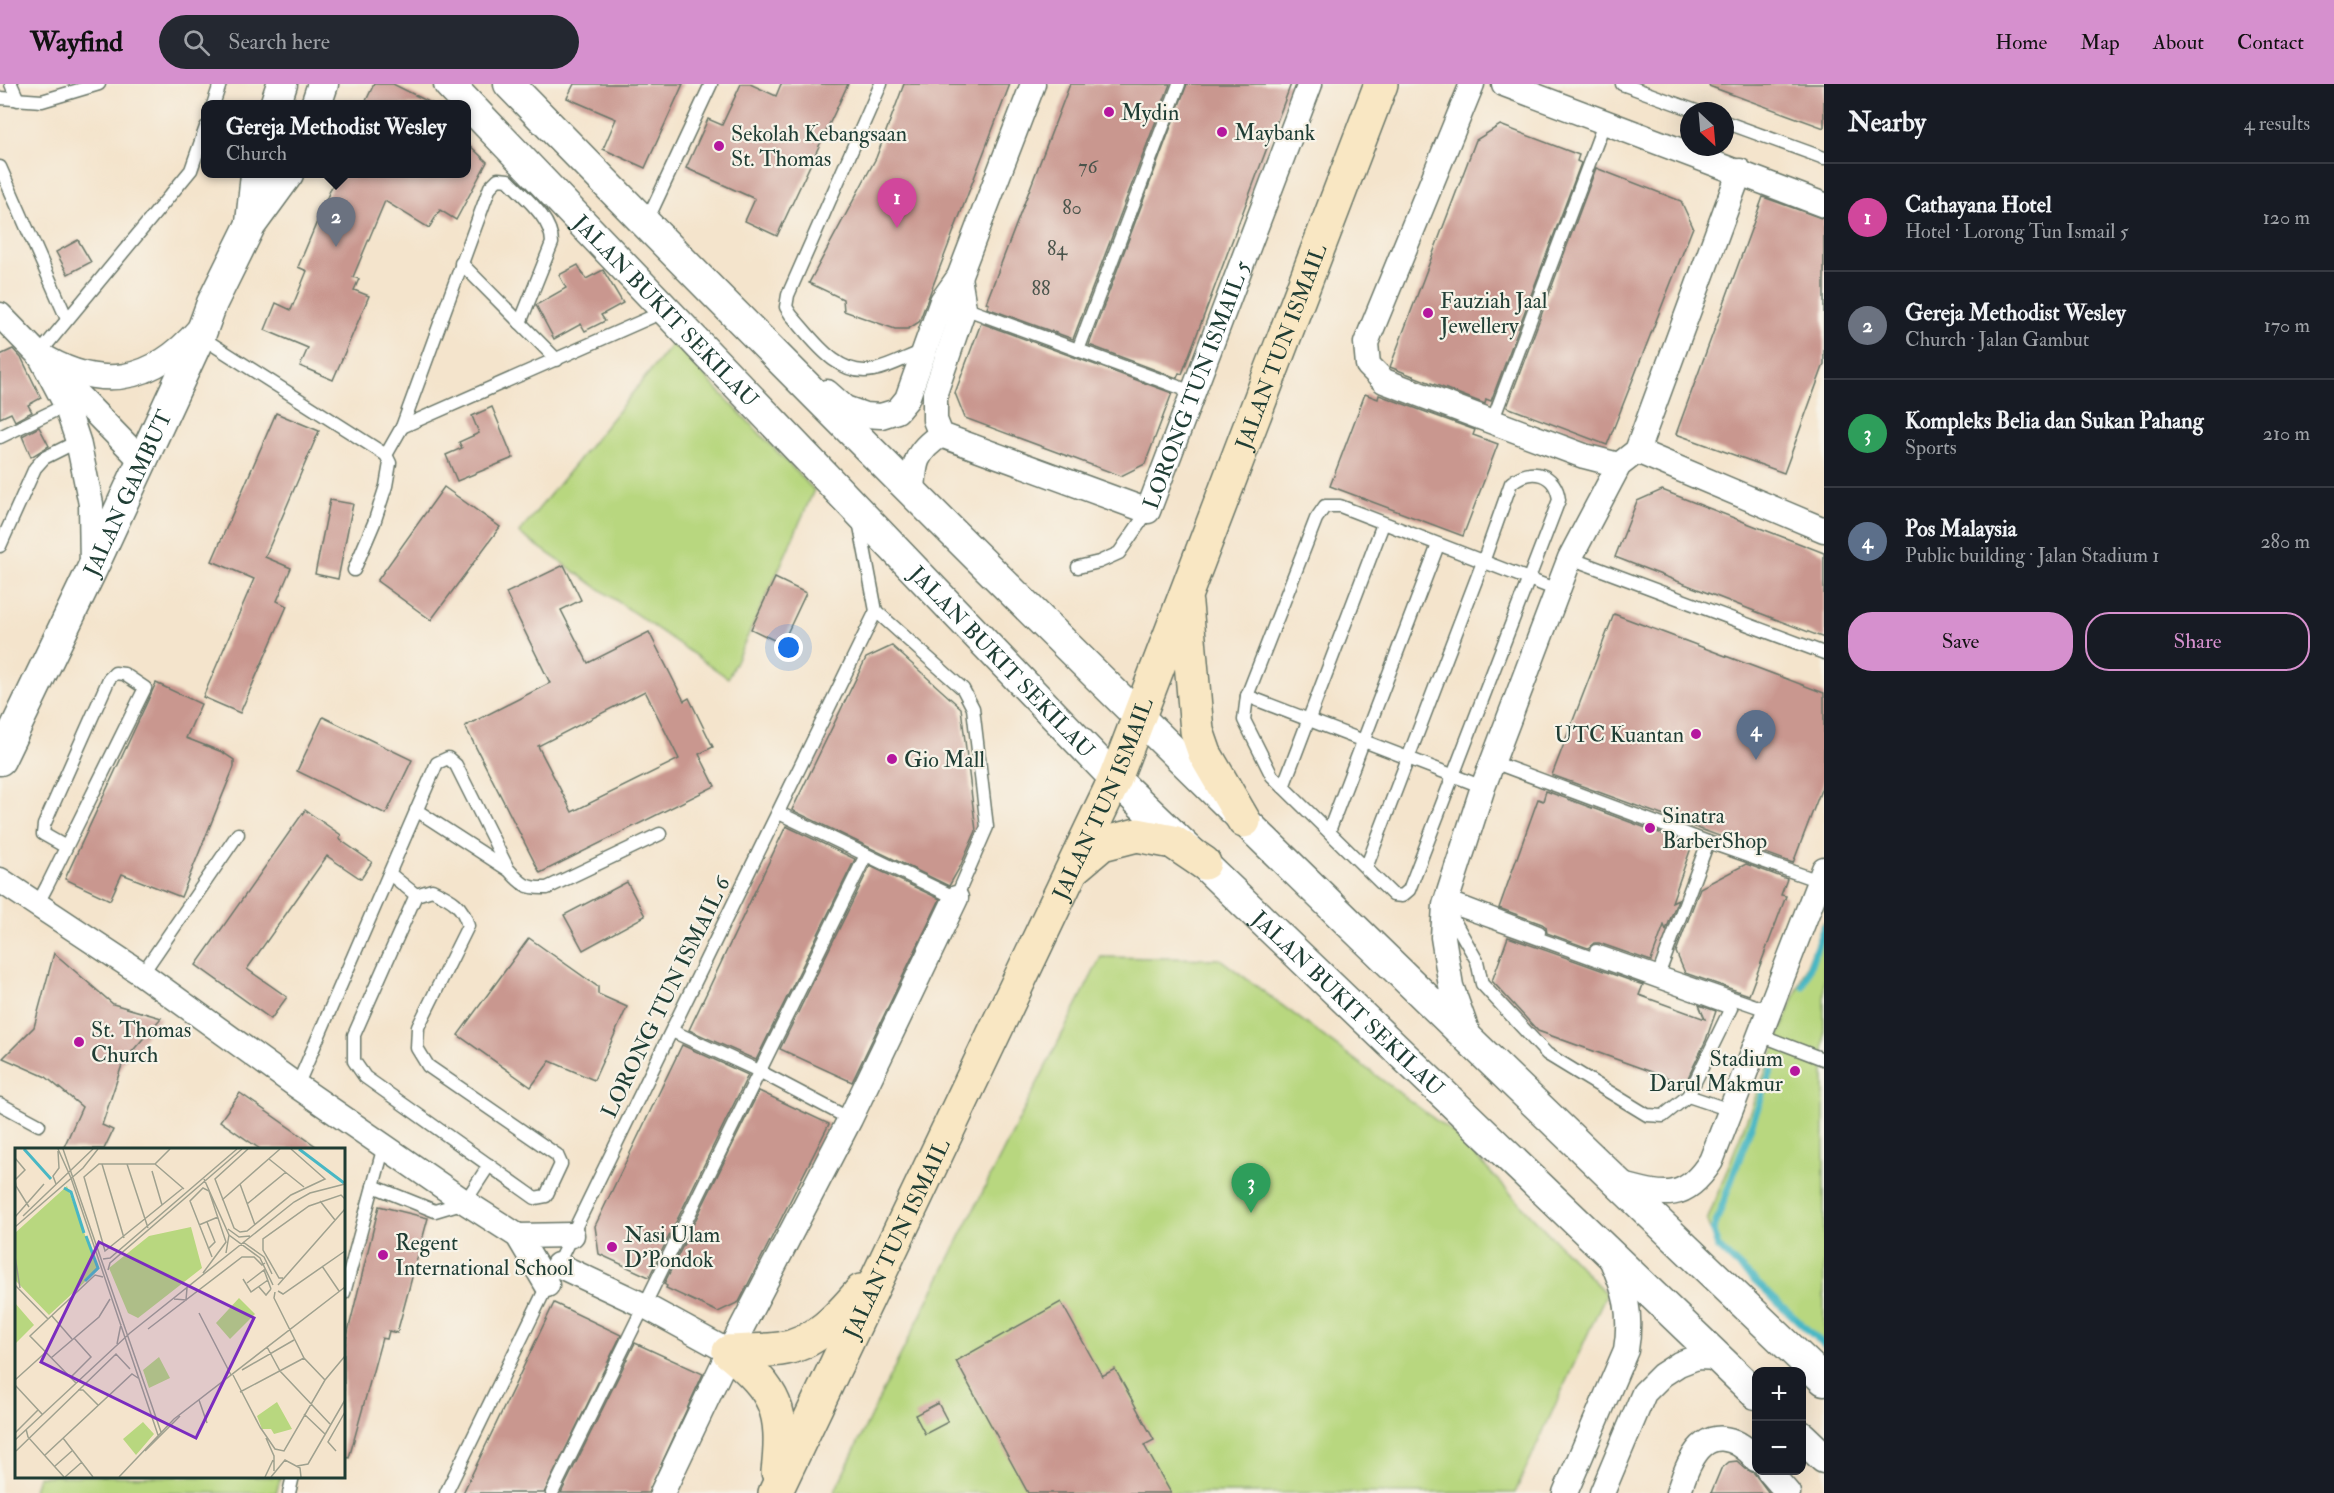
<!DOCTYPE html>
<html lang="en">
<head>
<meta charset="utf-8">
<style>
  body { margin:0; font-family:"IM FELL Double Pica",serif; background:#242831; color:#f1f3f6 }
  .controls { position:absolute; right:18px; bottom:18px; display:grid; overflow:hidden; border-radius:12px; box-shadow:0 6px 24px #0002 }
  .controls button { width:54px; height:54px; display:grid; place-items:center; padding:0; border:0; border-bottom:2px solid #363941; background:#171b24; color:#f1f3f6; font:30px sans-serif }
  .compass { position:absolute; left:1680px; top:18px; width:54px; height:54px; border-radius:50%; background:#171b24; box-shadow:0 6px 24px #0002; rotate:154deg }
  .you { position:absolute; left:789px; top:564px; width:21px; height:21px; margin:-15px; border:4px solid #fff; border-radius:50%; background:#1a73e8; box-shadow:0 0 0 9px #1a73e833 }
  .badge { display:grid; place-items:center; width:39px; height:39px; border-radius:50%; background:#d690ce; color:#fff; font-size:20px; font-weight:700 }
  .pin { position:absolute; translate:-50% -50px; filter:drop-shadow(0 2px 3px #0008) }
  .pin::after { content:''; position:absolute; top:32px; width:21px; height:18px; background:inherit; clip-path:polygon(0 0,100% 0,50% 100%) }
  .popup { position:absolute; left:201px; top:16px; width:270px; height:78px; box-sizing:border-box; display:grid; place-content:center; border-radius:12px; background:#171b24; filter:drop-shadow(0 2px 4px #0005); font-size:20px; white-space:nowrap; color:#9ea1a6 }
  .popup b { font-size:22px; color:#f1f3f6 }
  .popup::after { content:''; position:absolute; left:50%; top:100%; margin-left:-12px; border:12px solid transparent; border-top-color:#171b24 }
  .list { margin:0; padding:0; list-style:none }
  h2 { display:flex; justify-content:space-between; align-items:center; height:78px; margin:0; padding:0 24px; font-size:26px }
  h2 small { font-size:20px; font-weight:400; color:#9ea1a6 }
  .list li { display:grid; grid-template-columns:39px 1fr auto; gap:18px; align-items:center; box-sizing:border-box; height:108px; padding:0 24px; border-top:2px solid #363941 }
  .list b { display:block; font-size:22px; white-space:nowrap }
  .list p { margin:0; font-size:20px; white-space:nowrap; color:#9ea1a6 }
  .list em { font-size:20px; font-style:normal; color:#9ea1a6 }
  .actions { display:flex; gap:12px; padding:18px 24px }
  .actions a { flex:1; padding:14px 0; border:2px solid #d690ce; border-radius:24px; text-align:center; font-size:21px; color:#d690ce }
  .actions .main { background:#d690ce; color:#111 }
  .icon { flex:none; width:33px; height:33px; fill:none; stroke:currentColor; stroke-width:2; stroke-linecap:round; stroke-linejoin:round }
  .map { position:relative; flex:none; width:1824px; height:1409px; overflow:hidden }
  header { display:flex; align-items:center; gap:36px; box-sizing:border-box; height:84px; padding:0 30px; background:#d690ce; color:#111 }
  header strong { font-size:28px }
  nav { display:flex; gap:33px; margin-inline-start:auto; font-size:21px }
  .search { width:420px; height:54px; background:#242831; display:flex; align-items:center; gap:15px; box-sizing:border-box; padding:0 21px; border-radius:33px; color:#9ea1a6; font-size:22px }
  main { display:flex }
  aside { flex:1; background:#171b24 }
  .map>svg:first-child { display:block }
  .green { fill:#b8d77f; stroke:#6c8a5a; stroke-width:1.5 }
  .lines { fill:none; stroke-linecap:round; stroke-linejoin:round }
  .stream { stroke:#49b7c4; stroke-width:7 }
  .building { fill:#c9978f; fill-rule:evenodd }
  .service-casing { stroke:#6a7769; stroke-width:15 }
  .minor-casing { stroke:#6a7769; stroke-width:27 }
  .tertiary-casing { stroke:#6a7769; stroke-width:33 }
  .secondary-casing { stroke:#6a7769; stroke-width:36 }
  .service { stroke:#fff; stroke-width:12 }
  .minor { stroke:#fff; stroke-width:24 }
  .tertiary { stroke:#fff; stroke-width:30 }
  .secondary { stroke:#f9e7c3; stroke-width:33 }
  .poi-dot { fill:#b5179e; stroke:#f7f3e8; stroke-width:2 }
  .labels { text-anchor:middle; stroke-width:4.5; stroke-linejoin:round; paint-order:stroke }
  .number-label { font-size:20px; fill:#4a544b }
  .poi-label { font-size:22px; fill:#1f3d34; stroke:#f7f3e8; text-anchor:start }
  .street-label { font-size:22px; fill:#1f3d34; stroke:#f7f3e8 }
  .inset-river { fill:none; stroke:#49b7c4; stroke-width:3 }
  .inset-road { fill:none; stroke:#9fa18f; stroke-width:1.5 }
  .view { fill:#7b2cbf; fill-opacity:0.15; stroke:#7b2cbf; stroke-width:3 }
  .inset-edge { fill:none; stroke:#1f3d34; stroke-width:3 }
</style>
</head>
<body>
<header>
<strong>Wayfind</strong>
<div class="search"><svg class="icon" aria-label="search" viewBox="0 0 24 24"><circle cx="10" cy="10" r="6"/><path d="M15 15l6 6"/></svg>Search here</div>
<nav><a>Home</a><a>Map</a><a>About</a><a>Contact</a></nav>
</header>
<main>
<div class="map">
<svg width="1824" height="1409" viewBox="0 0 1824 1409">
  <rect width="100%" height="100%" fill="#f7f3e8"/>
  <filter id="ink" filterUnits="userSpaceOnUse"><feTurbulence type="fractalNoise" baseFrequency=".0167" numOctaves="2"/><feDisplacementMap in="SourceGraphic" scale="12" xChannelSelector="R" yChannelSelector="G"/><feConvolveMatrix kernelMatrix="1 2 1 2 8 2 1 2 1" color-interpolation-filters="sRGB"/></filter>
  <filter id="wash" filterUnits="userSpaceOnUse"><feTurbulence type="fractalNoise" baseFrequency=".008" numOctaves="4" result="noise"/><feDisplacementMap in="SourceGraphic" scale="24" xChannelSelector="R" yChannelSelector="G"/><feGaussianBlur stdDeviation="1.35" result="paint"/><feColorMatrix in="noise" values="0 0 0 0 0 0 0 0 0 0 0 0 0 0 0 0 0 1.4 0 .05"/><feComposite in="paint" operator="in"/></filter>
  <g filter="url(#wash)">
    <rect width="100%" height="100%" fill="#f4e4cc"/>
    <g class="green">
      <path d="M673 259 814 406 775 494 728 594 519 449Z"/>
      <path d="M1824 837V1264L1713 1155 1707 1137Z"/>
      <path d="M1101 873 1220 875 1453 1049 1606 1210 1515 1409H834L888 1296Z"/>
      <path d="M38 1393V1392L281 1393 276 1409H33Z"/>
    </g>
    <g class="lines">
      <g class="stream">
        <path d="M1803 902 1824 843"/>
        <path d="M1774 979 1713 1147 1718 1163 1824 1261"/>
      </g>
    </g>
    <g id="blocks">
      <g class="building">
        <path d="M374 0H393L435 21H364Z"/>
        <path d="M574 0H683L645 84 603 65 616 35 567 14Z"/>
        <path d="M741 0H750L776 12 781 0H848L777 152 745 137 755 115 686 84 708 35 722 41Z"/>
        <path d="M904 0H1010L919 238 908 245H895L844 227 843 215 809 199 876 74Z"/>
        <path d="M1070 0H1170L1073 255 987 224 989 220 986 219Z"/>
        <path d="M1187 0H1291L1182 290 1179 289 1177 294 1089 261Z"/>
        <path d="M1710 0H1824V44L1709 2Z"/>
        <path d="M1500 41 1579 71 1577 77 1581 79 1491 317 1486 315 1485 320 1390 283 1476 56Z"/>
        <path d="M466 58 487 78 456 136 440 126 429 144 385 117 353 193 359 195 354 206 369 212 333 296 300 282 308 264 265 246 276 219 291 226 307 187 298 183 337 90H466Z"/>
        <path d="M1596 84 1681 117 1693 143 1607 361 1507 323Z"/>
        <path d="M1763 113 1824 135V280L1784 389 1676 350Z"/>
        <path d="M78 156 91 178 68 190 56 168Z"/>
        <path d="M578 181 586 195 603 186 623 219 601 231 605 237 585 247 581 240 554 255 536 221 566 204 559 191Z"/>
        <path d="M981 239 1172 309 1145 380 1121 392 965 334 955 309Z"/>
        <path d="M13 265 22 275 41 314 28 321 32 328 15 337 11 329 0 334V271Z"/>
        <path d="M1365 310 1378 315 1379 311 1475 346 1473 351 1498 360 1463 452 1330 402Z"/>
        <path d="M492 323 513 374 457 397 446 371 462 364 459 358 479 349 472 332Z"/>
        <path d="M276 329 319 347 265 473 291 484 277 517 287 522 240 629 203 613 254 495 212 477Z"/>
        <path d="M39 343 49 362 31 373 22 352Z"/>
        <path d="M444 403 500 443 431 536 377 497Z"/>
        <path d="M1662 406 1824 469V554L1615 473 1637 417Z"/>
        <path d="M330 416 353 420 338 495 315 490Z"/>
        <path d="M564 481 581 516 561 526 588 579 649 548 684 617 689 614 713 663 699 670 715 702 540 789 465 642 550 599 506 509ZM645 607 679 675 572 728 538 662Z"/>
        <path d="M775 494 806 509 782 560 751 545Z"/>
        <path d="M1614 530 1824 609V698L1793 779 1552 691Z"/>
        <path d="M892 562 961 624 976 747 960 783 949 802 792 726 866 574Z"/>
        <path d="M156 599 201 620 186 654 222 668 234 676V683L181 813 122 790 110 816 65 795Z"/>
        <path d="M323 633 412 676 386 730 297 687Z"/>
        <path d="M1546 707 1692 761 1672 818 1678 815 1666 846 1664 841 1651 877 1599 859H1594L1588 864 1547 849 1546 843 1542 840 1499 824 1538 715 1543 717Z"/>
        <path d="M305 726 341 751 339 755 372 778 361 795 327 772 247 885 287 913 271 935 196 881Z"/>
        <path d="M786 742 855 775 756 976 689 946Z"/>
        <path d="M1746 780 1787 795 1781 811 1786 812 1749 911 1685 889 1676 868 1700 804Z"/>
        <path d="M870 782 940 815 852 998 780 965Z"/>
        <path d="M627 798 645 832 583 866 564 831Z"/>
        <path d="M1508 853 1643 901 1639 911 1705 935 1699 921 1716 927 1706 956 1685 1000 1538 947 1492 897Z"/>
        <path d="M529 854 598 903V910L627 923 594 996 550 977 531 1003 458 951Z"/>
        <path d="M54 869 113 920 161 934 123 978 102 1041 113 1046 104 1065H63L82 1023 46 993 3 974 34 943Z"/>
        <path d="M682 961 748 991 649 1193 599 1170 595 1142Z"/>
        <path d="M759 1007 829 1040 739 1218 718 1228 666 1204 667 1202 664 1200Z"/>
        <path d="M240 1009 320 1065H260L220 1037Z"/>
        <path d="M379 1122 428 1134 397 1249 389 1247 387 1255 382 1254 349 1374 344 1373V1264Z"/>
        <path d="M1061 1218 1102 1292 1115 1285 1154 1356 1144 1361 1171 1409H1028L956 1277Z"/>
        <path d="M554 1219 621 1251 544 1409H463Z"/>
        <path d="M635 1259 703 1290 648 1409H561Z"/>
        <path d="M938 1319 948 1338 925 1350 915 1331Z"/>
        <path d="M1737 1377 1746 1385 1754 1389 1769 1409H1711L1721 1385 1729 1378Z"/>
      </g>
    </g>
  </g>
  <g filter="url(#ink)">
    <use href="#blocks" fill-opacity="0" stroke="#6a7769" stroke-width="1.5"/>
    <g class="lines">
      <defs>
        <g id="service">
          <path d="M11 0 18 16"/>
          <path d="M881 0 788 211 786 223 791 231C812 254 837 294 874 286 890 283 907 273 923 267"/>
          <path d="M1622 0 1696 27"/>
          <path d="M0 14 42 17 99 0"/>
          <path d="M213 21 220 0"/>
          <path d="M1725 38 1824 74"/>
          <path d="M0 83 67 235"/>
          <path d="M646 139 711 0"/>
          <path d="M461 179 557 276"/>
          <path d="M964 224 1192 308"/>
          <path d="M201 253 386 371 390 379 386 402 374 439 354 486"/>
          <path d="M1078 266 1179 0"/>
          <path d="M39 270 191 86 206 43"/>
          <path d="M1492 338 1605 37"/>
          <path d="M402 343 665 227"/>
          <path d="M0 353 66 321"/>
          <path d="M386 371 402 343 490 103 498 95 508 96C524 113 552 134 552 159L520 239"/>
          <path d="M0 462 35 384 44 374 78 357"/>
          <path d="M1570 474 1824 569"/>
          <path d="M1078 483 1099 478 1119 469 1148 427"/>
          <path d="M1247 612 1244 636 1272 692 1393 811 1402 812 1409 806 1559 416C1556 389 1531 382 1511 399L1483 478 1366 784"/>
          <path d="M1493 678 1708 758 1819 797"/>
          <path d="M1283 703 1383 440"/>
          <path d="M1483 703 1247 612 1316 435 1325 422H1340L1557 506"/>
          <path d="M416 726 507 785"/>
          <path d="M779 729 956 814 987 743 973 624 963 605 876 527"/>
          <path d="M1329 747 1438 461"/>
          <path d="M390 790 416 811"/>
          <path d="M432 806C451 815 463 821 468 842L418 943 417 964 428 982 557 1071 561 1080 546 1112 535 1114 365 993 354 977V951L416 811Z"/>
          <path d="M1448 813 1539 848"/>
          <path d="M37 821 47 802 145 604 124 590 115 589 109 595 44 741 43 750 66 763"/>
          <path d="M1445 821 1731 924 1688 1012 1663 1032 1647 1031 1547 970 1482 900 1477 877Z"/>
          <path d="M1596 867 1770 927"/>
          <path d="M1659 889 1708 758"/>
          <path d="M142 890 238 750"/>
          <path d="M672 947 759 987 850 1035"/>
          <path d="M1760 951 1823 975"/>
          <path d="M297 1002 437 679 448 674 456 681 508 785C521 800 526 805 547 804L660 750"/>
          <path d="M1688 1012 1730 1026"/>
          <path d="M0 1020 39 1041"/>
          <path d="M373 1102 435 1127 465 1118 489 1081"/>
          <path d="M344 1209 384 1062"/>
          <path d="M289 1409 293 1392"/>
          <path d="M446 1409 876 527 859 437"/>
          <path d="M552 1409 866 771"/>
        </g>
        <g id="minor">
          <path d="M1472 0 1366 259 1368 281 1384 297 1584 372 1619 381"/>
          <path d="M1504 0 1824 121"/>
          <path id="s1" d="M959 193 964 224 935 309V336L941 351 1148 427 1310 0"/>
          <path d="M0 231 142 377"/>
          <path d="M39 270 66 321 78 357 91 420 92 483"/>
          <path d="M39 270C100 308 152 299 199 245"/>
          <path d="M827 308 845 324 865 331 881 332 897 327 907 315 942 217 959 193 1033 0"/>
          <path d="M1637 367 1824 446"/>
          <path d="M913 411C914 381 914 368 941 351"/>
          <path d="M0 796 142 890 297 1002 465 1118 518 1152 547 1201"/>
          <path d="M1470 955 1451 902 1443 853 1445 821 1483 703 1570 474 1619 381 1637 367 1740 87"/>
          <path d="M1619 1100C1662 1111 1684 1120 1711 1077L1824 785"/>
          <path d="M518 1152 572 1151"/>
          <path d="M558 1181 643 1221 729 1268"/>
          <path d="M1768 1386 1788 1409"/>
          <path d="M662 1409 729 1268 850 1035 956 814"/>
          <path d="M1565 1409 1626 1266C1632 1229 1626 1207 1610 1173"/>
          <path d="M1602 1409 1644 1309 1662 1291 1679 1280 1697 1273 1719 1274"/>
          <path d="M1678 1409C1682 1399 1685 1387 1691 1377 1708 1344 1735 1351 1756 1375"/>
        </g>
        <g id="tertiary">
          <path id="s2" d="M449 0 1115 695 1756 1310"/>
          <path d="M509 0C939 441 1378 872 1824 1296"/>
          <path d="M275 21 282 0"/>
          <path d="M316 21 323 0"/>
          <path d="M251 139 256 90"/>
          <path id="s3" d="M0 676 92 485 200 252 212 219 250 142 288 90"/>
          <path d="M1802 1353 1824 1374"/>
        </g>
        <g id="secondary">
          <path d="M1186 520 1197 647 1205 670 1244 737"/>
          <path d="M1075 783 1102 760 1137 751 1173 758 1204 779"/>
          <path d="M729 1268C746 1267 763 1267 780 1265 814 1261 840 1232 861 1207"/>
          <path d="M729 1268C776 1307 785 1326 778 1388"/>
          <path id="s4" d="M775 1409 1115 695 1381 0"/>
        </g>
      </defs>
      <use href="#service" class="service-casing"/>
      <use href="#minor" class="minor-casing"/>
      <use href="#tertiary" class="tertiary-casing"/>
      <use href="#secondary" class="secondary-casing"/>
      <use href="#service" class="service"/>
      <use href="#minor" class="minor"/>
      <use href="#tertiary" class="tertiary"/>
      <use href="#secondary" class="secondary"/>
    </g>
  </g>
  <g class="poi-dot">
    <circle cx="1109" cy="28" r="6"/>
    <circle cx="1222" cy="48" r="6"/>
    <circle cx="719" cy="62" r="6"/>
    <circle cx="1428" cy="229" r="6"/>
    <circle cx="1696" cy="650" r="6"/>
    <circle cx="892" cy="675" r="6"/>
    <circle cx="1650" cy="744" r="6"/>
    <circle cx="79" cy="958" r="6"/>
    <circle cx="1795" cy="987" r="6"/>
    <circle cx="612" cy="1163" r="6"/>
    <circle cx="383" cy="1171" r="6"/>
  </g>
  <g class="labels">
    <g class="number-label">
      <text x="1088" y="89">76</text>
      <text x="1072" y="130">80</text>
      <text x="1057" y="171">84</text>
      <text x="1041" y="211">88</text>
    </g>
    <g class="poi-label">
      <text x="1121" y="36">Mydin</text>
      <text x="1234" y="56">Maybank</text>
      <text x="731" y="57">Sekolah Kebangsaan<tspan x="731" dy="25">St. Thomas</tspan></text>
      <text x="1440" y="224">Fauziah Jaal<tspan x="1440" dy="25">Jewellery</tspan></text>
      <text x="1684" y="658" text-anchor="end">UTC Kuantan</text>
      <text x="904" y="683">Gio Mall</text>
      <text x="1662" y="739">Sinatra<tspan x="1662" dy="25">BarberShop</tspan></text>
      <text x="91" y="953">St. Thomas<tspan x="91" dy="25">Church</tspan></text>
      <text x="1783" y="982" text-anchor="end">Stadium<tspan x="1783" dy="25">Darul Makmur</tspan></text>
      <text x="624" y="1158">Nasi Ulam<tspan x="624" dy="25">D'Pondok</tspan></text>
      <text x="395" y="1166">Regent<tspan x="395" dy="25">International School</tspan></text>
    </g>
    <g class="street-label">
      <text dy="8" stroke="none"><textPath href="#s2" startOffset="314">JALAN BUKIT SEKILAU</textPath></text>
      <text dy="8" stroke="none"><textPath href="#s4" startOffset="1254">JALAN TUN ISMAIL</textPath></text>
      <text dy="8" stroke="none"><textPath href="#s1" startOffset="520">LORONG TUN ISMAIL 5</textPath></text>
      <text dy="8" stroke="none"><textPath href="#s3" startOffset="296">JALAN GAMBUT</textPath></text>
      <text dy="8" stroke="none"><textPath href="#s2" startOffset="800">JALAN BUKIT SEKILAU</textPath></text>
      <text dy="8" stroke="none"><textPath href="#s4" startOffset="768">JALAN TUN ISMAIL</textPath></text>
      <text transform="translate(665 913) rotate(-64)" y="8">LORONG TUN ISMAIL 6</text>
      <text dy="8" stroke="none"><textPath href="#s2" startOffset="1286">JALAN BUKIT SEKILAU</textPath></text>
      <text dy="8" stroke="none"><textPath href="#s4" startOffset="282">JALAN TUN ISMAIL</textPath></text>
    </g>
  </g>
  <g transform="translate(15 1064)">
    <rect width="330" height="330" fill="#f4e4cc"/>
    <path d="M52 38 83 122 34 167 0 132V85ZM176 79 187 120 123 170 113 165 94 120 134 88ZM224 150 240 166 215 191 201 175ZM0 155 19 177 0 196ZM144 209 155 230 134 240 128 222ZM262 254 277 281 259 286 256 281H247L242 268ZM128 274 139 286 121 307 108 291Z" fill="#b8d77f"/>
    <path class="inset-river" d="M9 1 36 31M284 1 329 35M49 40 56 44 69 85M70 133 83 120 71 88"/>
    <path class="inset-road" d="M43 1 56 30 143 287M48 1 146 284M155 1 140 16H84L69 29 90 103 168 40M233 1 200 31 219 80 225 84 232 83 276 47 310 31 276 1M0 10 10 22 0 32 1 38 14 59M254 11 289 39M87 16 109 90M112 16 133 80M140 16 169 41M137 23 147 57M189 31 214 87 245 110 258 137M41 36 38 28 44 20 43 3M225 36 240 77M207 52 265 1M305 53 320 72M232 56 271 24M8 68 78 1M0 69 29 36M192 74 200 94 193 101M184 77 203 69M0 79 68 20 83 1M213 81 224 89 235 88M228 94 249 109 257 126M211 105 214 87M0 108 5 140M88 111 95 110 222 1M307 118 324 143M93 122 95 115 227 1M188 125 211 94 194 43 188 40 175 53 197 109M268 130H264L248 102V91L294 58 326 47 330 51M228 131 236 144 253 132M232 135 249 122 256 141M0 137 33 171M263 137 330 61M244 139 251 147 256 141M263 143 268 146 330 103M260 144 259 150 289 210 310 232M159 151 171 152 172 140M184 165 216 227M37 168 57 191M133 181 227 109H239L247 117 250 115M102 196 106 176M252 199 265 223 315 276M36 210 84 169 95 151M227 222 279 192M218 227 246 281M55 230 76 209 59 190M0 232 31 204M61 235 15 188 80 127 88 129M0 237 27 266M63 242H68L83 257M225 244 289 210M184 252 192 275M289 266 310 286M245 279 260 301 269 303 310 232 330 208M11 281 13 289 49 329M0 285 23 262M48 290 78 329M251 290 259 308V323M0 292 115 185 279 54 295 45 330 36M1 303 101 206 115 221M130 303 165 268M321 303 313 294 330 264M30 307 117 226 123 230M40 318 58 302M282 318 293 316 330 252M50 329 67 314M104 329 159 271 330 139M250 329 258 312M256 329 270 312 285 320 286 329"/>
    <path class="view" d="M84 94 239 170 181 290 26 214Z"/>
    <rect width="330" height="330" class="inset-edge"/>
  </g>
</svg>
<div class="controls">
<button>+</button>
<button>−</button>
</div>
<svg class="compass" viewBox="-18 -18 36 36"><path d="M0-13l5 13h-10z" fill="#e53935"/><path d="M0 13l5-13h-10z" fill="#9ea1a6"/></svg>
<div class="you"></div>
<div class="pin badge" style="left:897px;top:144px;background:#d1479c">1</div>
<div class="pin badge" style="left:336px;top:163px;background:#6b7280">2</div>
<div class="popup"><b>Gereja Methodist Wesley</b>Church</div>
<div class="pin badge" style="left:1251px;top:1129px;background:#2e9e5b">3</div>
<div class="pin badge" style="left:1756px;top:676px;background:#5c6f8a">4</div>
</div>
<aside>
<h2>Nearby<small>4 results</small></h2>
<ul class="list">
<li><span class="badge" style="background:#d1479c">1</span><div><b>Cathayana Hotel</b><p>Hotel · Lorong Tun Ismail 5</p></div><em>120 m</em></li>
<li><span class="badge" style="background:#6b7280">2</span><div><b>Gereja Methodist Wesley</b><p>Church · Jalan Gambut</p></div><em>170 m</em></li>
<li><span class="badge" style="background:#2e9e5b">3</span><div><b>Kompleks Belia dan Sukan Pahang</b><p>Sports</p></div><em>210 m</em></li>
<li><span class="badge" style="background:#5c6f8a">4</span><div><b>Pos Malaysia</b><p>Public building · Jalan Stadium 1</p></div><em>280 m</em></li>
</ul>
<div class="actions"><a class="main">Save</a><a>Share</a></div>
</aside>
</main>
</body>
</html>
